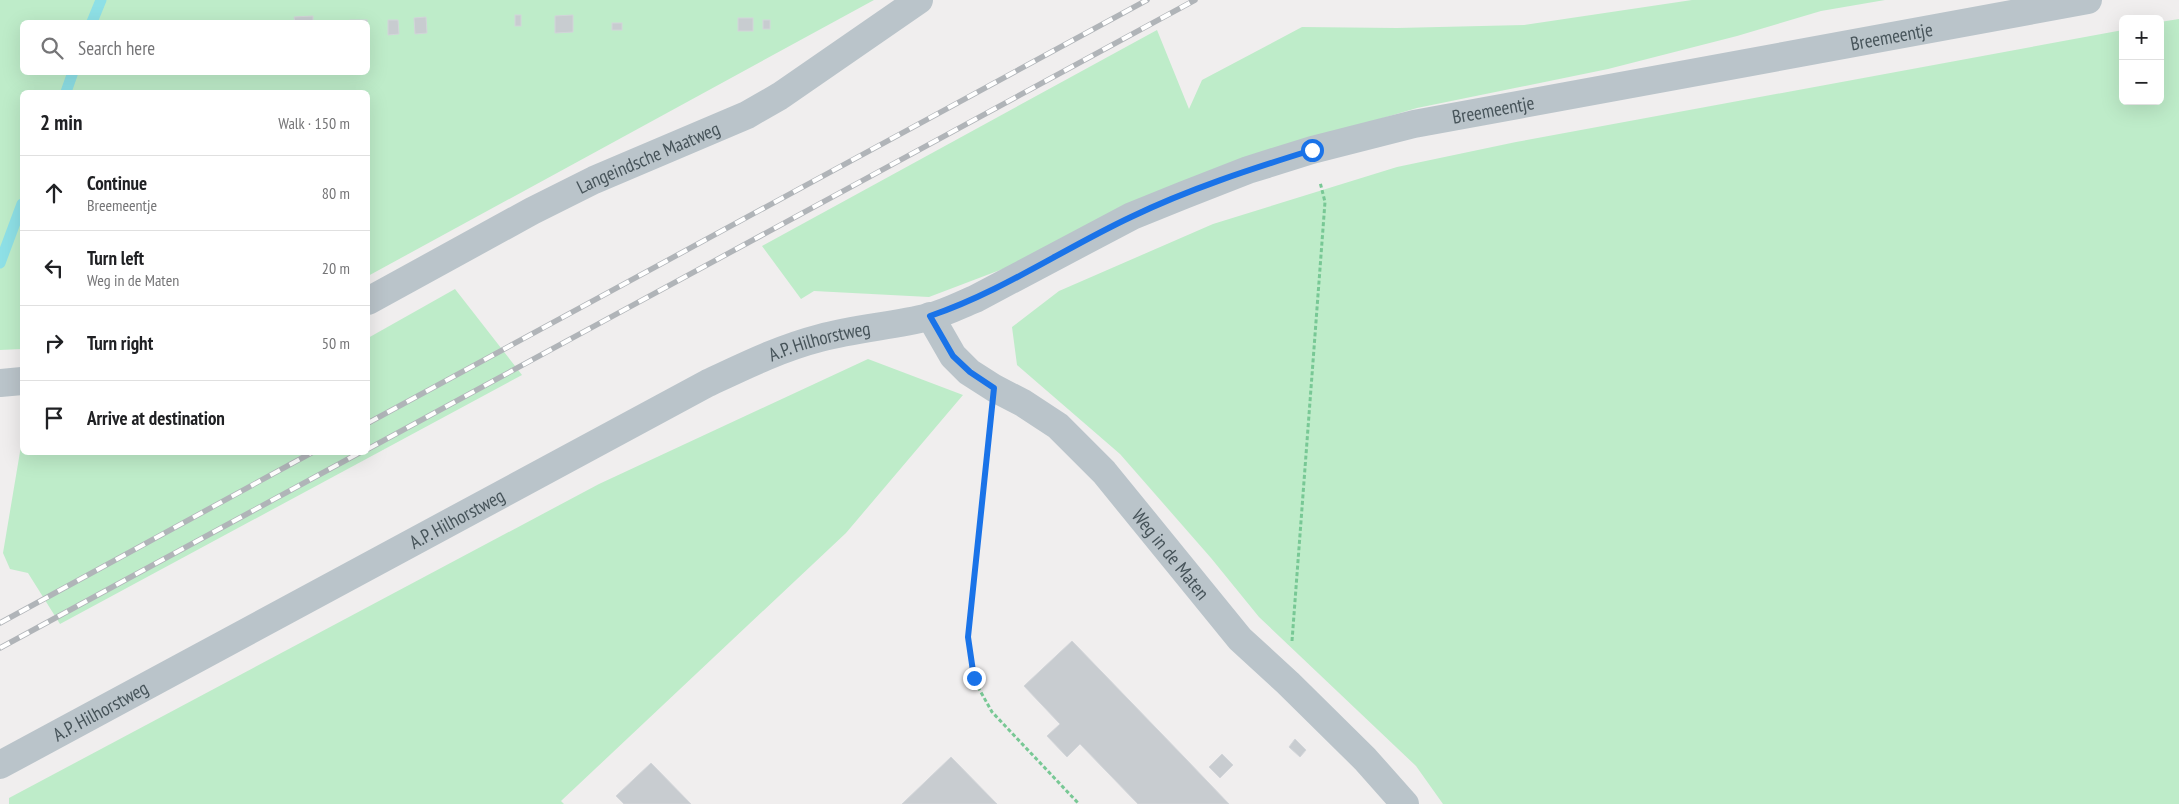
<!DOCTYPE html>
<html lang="en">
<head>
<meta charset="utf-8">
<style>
  body { margin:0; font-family:"PT Sans Narrow",sans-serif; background:#f6f6f6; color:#202124 }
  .controls { position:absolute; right:15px; top:15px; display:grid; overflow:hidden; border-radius:8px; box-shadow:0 5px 20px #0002 }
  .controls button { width:45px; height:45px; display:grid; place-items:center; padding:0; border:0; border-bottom:1px solid #e0e0e0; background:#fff; color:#202124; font:25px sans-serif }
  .stop { position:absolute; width:15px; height:15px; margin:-11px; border:4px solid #1a73e8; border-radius:50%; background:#fff }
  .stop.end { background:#1a73e8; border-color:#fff; box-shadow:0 1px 5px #0008 }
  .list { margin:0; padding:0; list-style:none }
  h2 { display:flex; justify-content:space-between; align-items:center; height:65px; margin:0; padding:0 20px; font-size:21px }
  h2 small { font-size:16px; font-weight:400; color:#757577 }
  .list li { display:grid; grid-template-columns:32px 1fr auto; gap:15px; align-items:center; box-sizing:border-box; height:75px; padding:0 20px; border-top:1px solid #e0e0e0 }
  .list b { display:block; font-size:19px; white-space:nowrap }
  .list p { margin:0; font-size:16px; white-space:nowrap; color:#757577 }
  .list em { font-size:16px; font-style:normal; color:#757577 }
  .icon { flex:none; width:28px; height:28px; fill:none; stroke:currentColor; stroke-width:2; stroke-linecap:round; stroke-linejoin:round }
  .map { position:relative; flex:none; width:2179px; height:804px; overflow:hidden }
  .search { position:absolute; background:#fff; box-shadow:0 5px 20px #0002; left:20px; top:20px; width:350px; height:55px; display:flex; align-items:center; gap:12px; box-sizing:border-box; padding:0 18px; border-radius:8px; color:#757577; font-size:19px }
  .panel { position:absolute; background:#fff; box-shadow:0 5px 20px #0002; left:20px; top:90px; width:350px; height:365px; border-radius:8px }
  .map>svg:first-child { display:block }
  .green { fill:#beecc9; fill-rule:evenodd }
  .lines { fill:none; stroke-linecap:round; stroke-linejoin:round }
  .stream { stroke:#8ee0e6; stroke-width:11 }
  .building { fill:#c8ccd0; stroke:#d2d5d9 }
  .path { stroke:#78c895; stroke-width:3; stroke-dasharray:4 2.5; stroke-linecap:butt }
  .minor { stroke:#bac4ca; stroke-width:28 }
  .rail-casing { stroke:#b0b4b8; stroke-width:5.5 }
  .rail { stroke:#fff; stroke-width:4; stroke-dasharray:11; stroke-linecap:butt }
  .route { stroke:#1a73e8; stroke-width:6 }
  .labels { text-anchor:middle; stroke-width:5; stroke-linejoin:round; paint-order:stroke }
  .street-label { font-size:19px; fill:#47545a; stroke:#fff }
</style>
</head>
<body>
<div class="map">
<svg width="2179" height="804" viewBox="0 0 2179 804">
  <rect width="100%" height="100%" fill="#f0eeee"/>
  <g class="green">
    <path d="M0 0H874L368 276V92H22V349L0 350ZM22 22H368V72H22Z"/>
    <path d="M1692 0H1885L1821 11 1737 36 1608 69 1417 108 1254 156 1008 267 929 297 814 291 801 299 762 246 1157 30 1189 109 1202 80 1302 27 1397 28 1524 25Z"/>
    <path d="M2179 19V804H1443L1416 766 1259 617 1211 558 1120 454 1017 365 1012 327 1059 291 1213 224 1397 167 1516 142 2123 30V101H2160V22Z"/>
    <path d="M455 289 522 375 60 624 28 573 10 569 3 553 22 440V452H368V338Z"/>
    <path d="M868 359 963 395 846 533 561 801 564 804H9V798L599 484Z"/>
  </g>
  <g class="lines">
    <g class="stream">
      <path d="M92 22 101 0"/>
      <path d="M66 92 73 72"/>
      <path d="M0 263 22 204"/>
    </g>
  </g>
  <g class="building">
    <rect x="515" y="15" width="6" height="11"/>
    <path d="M573 15V32L555 33V16Z"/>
    <path d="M313 16V22H295L294 17Z"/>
    <path d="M426 17 427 33 415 34 414 18Z"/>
    <rect x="738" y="18" width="15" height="13"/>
    <rect x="350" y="20" width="17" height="2"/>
    <path d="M388 20H398L399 34 388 35Z"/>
    <rect x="763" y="20" width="7" height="9"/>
    <rect x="612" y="23" width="10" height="7"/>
    <path d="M1072 641 1185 758 1229 804H1138L1080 744 1067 757 1047 736 1060 724 1024 686Z"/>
    <path d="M1295 739 1306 750 1300 757 1289 747Z"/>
    <path d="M1222 754 1233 765 1220 778 1209 767Z"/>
    <path d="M951 757 997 804H902Z"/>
    <path d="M651 763 691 804H624L616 796Z"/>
  </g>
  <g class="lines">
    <g class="path">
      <path d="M990 423 968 637 973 678 992 712 1079 804"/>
      <path d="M1292 641 1325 202 1320 182"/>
    </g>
    <g class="minor">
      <path id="s1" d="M368 301 532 211 594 180 747 115 780 96 919 0"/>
      <path id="s2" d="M930 316 953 356 969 372 994 388 1023 403 1058 426 1104 472 1240 639 1288 683 1365 759 1405 804"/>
      <path d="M0 383 22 381"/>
      <path id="s3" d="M0 765 708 383C744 366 781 348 820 338 856 328 893 326 929 317 945 313 960 305 975 299L1132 216 1184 195 1248 170 1312 150 1414 124 2088 0"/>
    </g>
    <defs>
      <g id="rail">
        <path d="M368 423 1147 0"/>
        <path d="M368 449 1195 0"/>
        <path d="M0 623 313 452"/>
        <path d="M0 648 361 452"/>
      </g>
    </defs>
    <use href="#rail" class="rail-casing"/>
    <use href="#rail" class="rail"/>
  </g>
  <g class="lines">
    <path class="route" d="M974 678 968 637 994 388 970 372 953 356 930 316C1001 292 1063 249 1131 217 1189 189 1251 169 1312 150"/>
  </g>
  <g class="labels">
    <g class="street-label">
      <text dy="7" stroke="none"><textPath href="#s3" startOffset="2046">Breemeentje</textPath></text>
      <text dy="7" stroke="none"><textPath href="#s3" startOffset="1641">Breemeentje</textPath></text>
      <text dy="7" stroke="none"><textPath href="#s1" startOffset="315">Langeindsche Maatweg</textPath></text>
      <text dy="7" stroke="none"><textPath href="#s3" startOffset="924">A.P. Hilhorstweg</textPath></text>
      <text dy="7" stroke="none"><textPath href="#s3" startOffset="519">A.P. Hilhorstweg</textPath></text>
      <text dy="7" stroke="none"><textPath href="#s2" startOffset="344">Weg in de Maten</textPath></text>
      <text dy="7" stroke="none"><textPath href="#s3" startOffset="114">A.P. Hilhorstweg</textPath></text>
    </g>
  </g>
</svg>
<div class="controls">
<button>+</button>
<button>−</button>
</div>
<div class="stop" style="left:1312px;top:150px"></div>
<div class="stop end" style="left:974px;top:678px"></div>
<div class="search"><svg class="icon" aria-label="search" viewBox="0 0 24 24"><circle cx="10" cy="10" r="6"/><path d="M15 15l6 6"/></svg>Search here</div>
<section class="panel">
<h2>2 min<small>Walk · 150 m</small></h2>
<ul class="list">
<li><svg class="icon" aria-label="ahead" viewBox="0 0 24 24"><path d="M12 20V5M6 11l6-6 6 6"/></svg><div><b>Continue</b><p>Breemeentje</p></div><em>80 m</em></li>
<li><svg class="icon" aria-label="left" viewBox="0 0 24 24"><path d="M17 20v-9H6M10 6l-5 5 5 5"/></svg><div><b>Turn left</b><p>Weg in de Maten</p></div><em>20 m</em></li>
<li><svg class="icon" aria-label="right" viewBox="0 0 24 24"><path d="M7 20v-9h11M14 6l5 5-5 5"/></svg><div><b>Turn right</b></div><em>50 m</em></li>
<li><svg class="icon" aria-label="arrive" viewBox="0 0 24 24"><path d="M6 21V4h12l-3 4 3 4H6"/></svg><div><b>Arrive at destination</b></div></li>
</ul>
</section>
</div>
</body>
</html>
